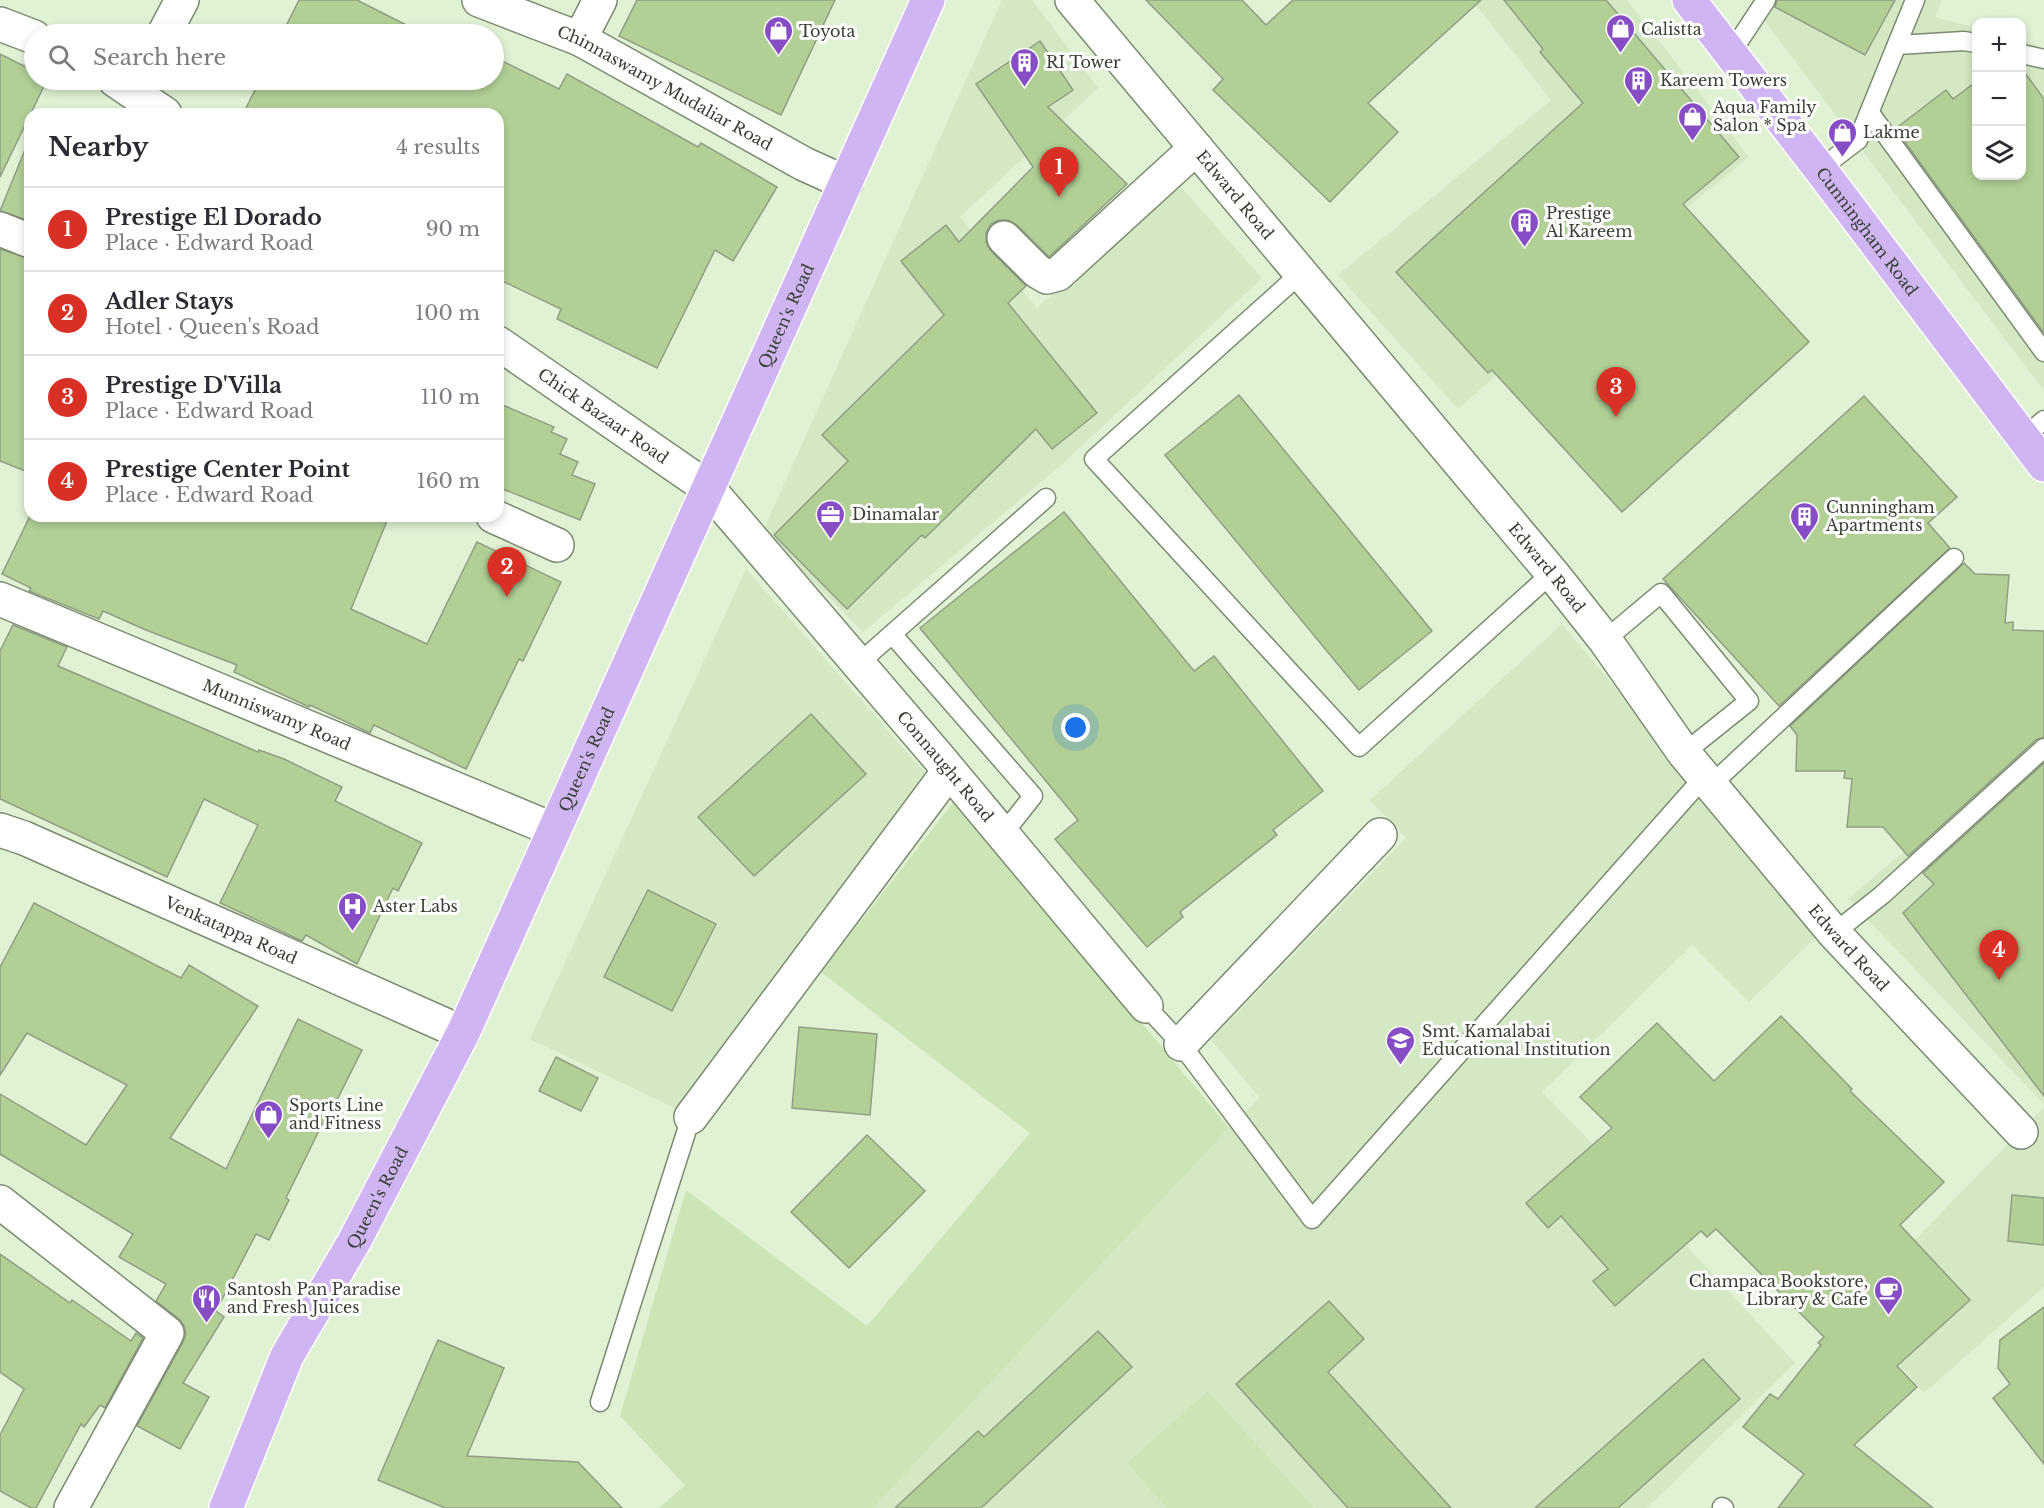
<!DOCTYPE html>
<html lang="en">
<head>
<meta charset="utf-8">
<style>
  body { margin:0; font-family:"Libre Baskerville",serif; background:#f7f7f7; color:#2b2b33 }
  .controls { position:absolute; right:18px; top:18px; display:grid; overflow:hidden; border-radius:12px; box-shadow:0 3px 9px #0003 }
  .controls button { width:54px; height:54px; display:grid; place-items:center; padding:0; border:0; border-bottom:2px solid #e1e1e2; background:#fff; color:#2b2b33; font:30px sans-serif }
  .you { position:absolute; left:1076px; top:728px; width:21px; height:21px; margin:-15px; border:4px solid #fff; border-radius:50%; background:#1a73e8; box-shadow:0 0 0 9px #1a73e833 }
  .badge { display:grid; place-items:center; width:39px; height:39px; border-radius:50%; background:#d93025; color:#fff; font-size:20px; font-weight:700 }
  .pin { position:absolute; translate:-50% -50px; filter:drop-shadow(0 2px 3px #0008) }
  .pin::after { content:''; position:absolute; top:32px; width:21px; height:18px; background:inherit; clip-path:polygon(0 0,100% 0,50% 100%) }
  .list { margin:0; padding:0; list-style:none }
  h2 { display:flex; justify-content:space-between; align-items:center; height:78px; margin:0; padding:0 24px; font-size:26px }
  h2 small { font-size:20px; font-weight:400; color:#7c7c81 }
  .list li { display:grid; grid-template-columns:39px 1fr auto; gap:18px; align-items:center; box-sizing:border-box; height:84px; padding:0 24px; border-top:2px solid #e1e1e2 }
  .list b { display:block; font-size:22px; white-space:nowrap }
  .list p { margin:0; font-size:20px; white-space:nowrap; color:#7c7c81 }
  .list em { font-size:20px; font-style:normal; color:#7c7c81 }
  .icon { flex:none; width:33px; height:33px; fill:none; stroke:currentColor; stroke-width:2; stroke-linecap:round; stroke-linejoin:round }
  .map { position:relative; flex:none; width:2044px; height:1508px; overflow:hidden }
  .search { position:absolute; background:#fff; box-shadow:0 3px 9px #0003; left:24px; top:24px; width:480px; height:66px; display:flex; align-items:center; gap:15px; box-sizing:border-box; padding:0 21px; border-radius:33px; color:#7c7c81; font-size:22px }
  .panel { position:absolute; background:#fff; box-shadow:0 3px 9px #0003; left:24px; top:108px; width:480px; height:414px; border-radius:18px }
  .map>svg:first-child { display:block }
  .built { fill:#d4e8c4 }
  .green { fill:#cbe5b5 }
  .building { fill:#b2d096; stroke:#909e84; stroke-width:1.5 }
  .lines { fill:none; stroke-linecap:round; stroke-linejoin:round }
  .service-casing { stroke:#7c8a70; stroke-width:21 }
  .minor-casing { stroke:#7c8a70; stroke-width:36 }
  .primary-casing { stroke:#fff; stroke-width:36 }
  .service { stroke:#fff; stroke-width:18 }
  .minor { stroke:#fff; stroke-width:33 }
  .primary { stroke:#d0b5f3; stroke-width:33 }
  .labels { text-anchor:middle; stroke-width:6; stroke-linejoin:round; paint-order:stroke }
  .poi-label { font-size:16px; fill:#383f33; stroke:#fff; text-anchor:start }
  .street-label { font-size:16px; fill:#383f33; stroke:#fff }
</style>
</head>
<body>
<div class="map">
<svg width="2044" height="1508" viewBox="0 0 2044 1508">
  <rect width="100%" height="100%" fill="#e1f1d4"/>
  <g class="built">
    <path d="M1002 0H1032L1098 88 960 217 1037 308 1179 185 1262 278 1060 466 863 632 763 531Z"/>
    <path d="M1472 0H1627L1749 157 1666 224 1458 409 1338 275 1551 100Z"/>
    <path d="M1773 0H1942L1935 17 1976 28V176H2022V39L2044 49V391L1764 20Z"/>
    <path d="M746 569 925 773 679 1110 530 1039Z"/>
    <path d="M1562 624 1697 787 1823 930 1749 1002 1692 945 1542 1092 1581 1132 1795 1363 1647 1508H873L1229 1128 1260 1098 1211 1040 1406 838 1370 800Z"/>
    <path d="M2044 733V1104L1848 899Z"/>
    <path d="M2044 1107V1287L1924 1393 1849 1308Z"/>
  </g>
  <g class="green">
    <path d="M956 799 1229 1128 873 1508H659L685 1485 620 1416 686 1190 867 1326 1030 1133 821 972Z"/>
    <path d="M1208 1391 1314 1508H1167L1127 1463Z"/>
  </g>
  <g class="building">
    <path d="M299 0H357L424 34H282Z"/>
    <path d="M637 0H835L781 115 619 36Z"/>
    <path d="M1146 0H1242L1266 25 1293 0H1481L1368 103 1398 132 1330 202 1213 90 1223 79Z"/>
    <path d="M1504 0H1606L1739 157 1683 204 1809 342 1622 512 1492 370 1488 373 1396 272 1583 103 1540 52 1543 49Z"/>
    <path d="M1777 0H1895L1865 55 1775 7Z"/>
    <path d="M1040 41 1073 90 1048 107 1127 184 1049 257 1017 225 1008 220H999L991 224 986 233V242L991 251 1026 286 1008 303 1097 413 1052 449 1036 429 925 538 922 535 847 609 774 535 848 461 822 435 944 315 901 261 946 225 959 242 1033 167 976 84Z"/>
    <path d="M0 54 34 71V80H47L0 177Z"/>
    <path d="M494 57 559 89 567 74 698 147 701 143 777 187 733 261 715 250 657 368 557 319 561 309 498 279V114H243L260 80H494Z"/>
    <path d="M2025 73 2044 99V333L1902 138 1899 126 1946 90 1953 99 1977 81V176H2022V76Z"/>
    <path d="M29 140H30V221L0 211Z"/>
    <path d="M0 249 30 259V473L0 461Z"/>
    <path d="M1239 395 1432 631 1359 690 1165 455Z"/>
    <path d="M1864 396 1957 497 1928 523 1950 548 1779 706 1663 579Z"/>
    <path d="M498 403 554 427 551 432 567 439 560 454 578 462 572 475 595 484 580 520 498 487Z"/>
    <path d="M1064 512 1194 671 1214 656 1323 791 1273 830 1277 835 1180 912 1183 917 1147 947 1055 839 1078 820 920 628Z"/>
    <path d="M30 516H389L351 609 427 644 477 542 561 582 523 661 519 659 466 769 374 725 370 733 310 705 309 707 234 672 237 665 146 630 103 611 99 619 29 591 31 588 2 574Z"/>
    <path d="M1964 563 1975 574 2009 575 2005 623 2013 622V630L2044 631V737L2036 740 1908 856 1883 827H1847L1852 779 1844 778 1845 771H1796L1797 735 1790 726Z"/>
    <path d="M13 625 67 647 58 666 258 752 259 750 284 759 342 787 335 801 422 843 398 891 393 888 357 964 306 935 302 941 220 903 258 825 204 799 167 877 0 799V651Z"/>
    <path d="M811 714 866 774 754 876 698 817Z"/>
    <path d="M2044 763V1096L1903 913 1934 884 1923 873Z"/>
    <path d="M648 890 716 924 672 1011 604 977Z"/>
    <path d="M34 903 181 978 189 965 258 1006 170 1138 226 1169 298 1019 362 1050 334 1106 332 1104 286 1198 289 1200 269 1240 256 1234 216 1311 224 1317 183 1383 209 1397 180 1449 137 1426 183 1342 186 1334 184 1326 179 1319 156 1301 166 1284 119 1257 133 1234 0 1154V1094L86 1145 127 1085 27 1033 0 1075V967Z"/>
    <path d="M1781 1016 1852 1089 1850 1091 1944 1182 1900 1225 1970 1300 1897 1366 1917 1387 1854 1445 1933 1508H1778L1804 1474 1743 1427 1770 1394 1778 1399 1821 1345 1818 1343 1824 1337 1716 1229 1707 1237 1701 1231 1615 1306 1593 1281 1608 1269 1561 1216 1548 1228 1526 1203 1612 1128 1580 1097 1657 1023 1714 1081Z"/>
    <path d="M799 1027 877 1034 870 1115 792 1108Z"/>
    <path d="M556 1057 598 1078 581 1111 539 1091Z"/>
    <path d="M867 1135 925 1191 849 1268 791 1212Z"/>
    <path d="M2012 1195 2044 1198V1245L2008 1241Z"/>
    <path d="M0 1254 70 1303 72 1300 131 1341 136 1333 143 1338 105 1408 100 1405 84 1427 81 1424 36 1508H31L0 1491V1435L24 1389 0 1372Z"/>
    <path d="M1329 1301 1364 1339 1328 1372 1451 1508H1348L1236 1384Z"/>
    <path d="M2044 1307V1464L1993 1398 2010 1384 1998 1368 2000 1340Z"/>
    <path d="M1098 1331 1132 1367 981 1508H895L978 1431 984 1437Z"/>
    <path d="M438 1340 504 1368 467 1456 578 1462 622 1508H445L378 1480Z"/>
    <path d="M1703 1359 1740 1399 1618 1508H1535Z"/>
  </g>
  <g class="lines">
    <defs>
      <g id="service">
        <path d="M1897 45 1964 41 1976 43"/>
        <path d="M1731 53 1766 0"/>
        <path d="M2022 54 2044 59"/>
        <path d="M1870 113 2044 352"/>
        <path d="M1820 169 1858 140 1915 0"/>
        <path d="M1301 273 1094 459 1359 747 1552 573"/>
        <path d="M2023 438 2044 420"/>
        <path d="M892 634 1033 796 1003 834"/>
        <path d="M1605 640 1661 593 1749 701 1684 753"/>
        <path d="M858 664 1046 498"/>
        <path d="M1712 784 1954 558"/>
        <path d="M1834 933 1882 895 2044 748"/>
        <path d="M1146 1006 1181 1044 1312 1219 1704 777"/>
        <path d="M600 1402 691 1117"/>
        <path d="M1722 1507 1724 1508"/>
      </g>
      <g id="minor">
        <path id="s1" d="M479 0 580 39 804 164 846 183"/>
        <path id="s2" d="M1072 0 1552 573 1605 640 1684 753 1834 933 2021 1132"/>
        <path d="M0 24 34 37"/>
        <path d="M164 34 182 0"/>
        <path d="M580 39 600 0"/>
        <path d="M115 80 165 114"/>
        <path d="M0 229 30 241"/>
        <path d="M1004 238 1037 271 1047 277 1058 274 1196 148"/>
        <path id="s3" d="M498 343 708 488 939 758 1146 1006"/>
        <path d="M493 516 557 545"/>
        <path id="s4" d="M0 599 554 830"/>
        <path id="s5" d="M0 830 24 838 463 1033"/>
        <path d="M1181 1044 1380 835"/>
        <path d="M691 1117 949 771"/>
        <path d="M0 1202 167 1333 71 1508"/>
      </g>
      <g id="primary">
        <path id="s6" d="M1689 0 1820 169 2044 465"/>
        <path id="s7" d="M226 1508 287 1356 355 1240 463 1033 928 0"/>
      </g>
    </defs>
    <use href="#service" class="service-casing"/>
    <use href="#minor" class="minor-casing"/>
    <use href="#primary" class="primary-casing"/>
    <use href="#service" class="service"/>
    <use href="#minor" class="minor"/>
    <use href="#primary" class="primary"/>
  </g>
  <defs>
    <symbol id="shop-pin" viewBox="-11 -11 22 30"><path d="M0 17L-7.5 6A9.5 9.5 0 1 1 7.5 6Z" fill="#864dc4" stroke="#fff"/><path d="M-5-2.5h2.3a2.7 3.5 0 0 1 5.4 0H5L5.5 6h-11ZM-1.5-2.5h3a1.5 2.3 0 0 0-3 0Z" fill="#fff"/></symbol>
    <symbol id="building-pin" viewBox="-11 -11 22 30"><path d="M0 17L-7.5 6A9.5 9.5 0 1 1 7.5 6Z" fill="#864dc4" stroke="#fff"/><path d="M-4-6H4V6H1V3H-1V6H-4ZM-2.5-4.3h1.7v1.8h-1.7ZM.8-4.3h1.7v1.8H.8ZM-2.5-1h1.7V.8h-1.7ZM.8-1h1.7V.8H.8Z" fill="#fff"/></symbol>
    <symbol id="office-pin" viewBox="-11 -11 22 30"><path d="M0 17L-7.5 6A9.5 9.5 0 1 1 7.5 6Z" fill="#864dc4" stroke="#fff"/><path d="M-6-3h4V-5.5h4V-3h4V5H-6ZM-1-4.5V-3h2v-1.5ZM-6 0V1H6V0Z" fill="#fff"/></symbol>
    <symbol id="hospital-pin" viewBox="-11 -11 22 30"><path d="M0 17L-7.5 6A9.5 9.5 0 1 1 7.5 6Z" fill="#864dc4" stroke="#fff"/><path d="M-5-5h3v3.5h4V-5h3V5h-3V1.5h-4V5h-3Z" fill="#fff"/></symbol>
    <symbol id="school-pin" viewBox="-11 -11 22 30"><path d="M0 17L-7.5 6A9.5 9.5 0 1 1 7.5 6Z" fill="#864dc4" stroke="#fff"/><path d="M0-5L7-2L0 1L-7-2ZM-4 1L0 2.5L4 1V4Q0 6-4 4Z" fill="#fff"/></symbol>
    <symbol id="cafe-pin" viewBox="-11 -11 22 30"><path d="M0 17L-7.5 6A9.5 9.5 0 1 1 7.5 6Z" fill="#864dc4" stroke="#fff"/><path d="M-5.5-4.5H6V0H3Q3 3.5 0 3.5H-2.5Q-5.5 3.5-5.5 0ZM3-3.2v2h1.7v-2ZM-6 4.5H4V6H-6Z" fill="#fff"/></symbol>
    <symbol id="restaurant-pin" viewBox="-11 -11 22 30"><path d="M0 17L-7.5 6A9.5 9.5 0 1 1 7.5 6Z" fill="#864dc4" stroke="#fff"/><path d="M-5-6h1v4h1v-4h1v4h1v-4h1v5L-1.5 .5V6h-2V.5L-5-1ZM5-6V6H3V1.5H1.5Q1.5-4 5-6Z" fill="#fff"/></symbol>
  </defs>
  <g fill-rule="evenodd">
    <use href="#shop-pin" x="1604" y="12" width="33" height="45"/>
    <use href="#shop-pin" x="762" y="14" width="33" height="45"/>
    <use href="#building-pin" x="1008" y="46" width="33" height="45"/>
    <use href="#building-pin" x="1622" y="64" width="33" height="45"/>
    <use href="#shop-pin" x="1676" y="100" width="33" height="45"/>
    <use href="#shop-pin" x="1826" y="116" width="33" height="45"/>
    <use href="#building-pin" x="1508" y="206" width="33" height="45"/>
    <use href="#office-pin" x="814" y="498" width="33" height="45"/>
    <use href="#building-pin" x="1788" y="500" width="33" height="45"/>
    <use href="#hospital-pin" x="336" y="890" width="33" height="45"/>
    <use href="#school-pin" x="1384" y="1024" width="33" height="45"/>
    <use href="#shop-pin" x="252" y="1098" width="33" height="45"/>
    <use href="#cafe-pin" x="1872" y="1274" width="33" height="45"/>
    <use href="#restaurant-pin" x="190" y="1282" width="33" height="45"/>
  </g>
  <g class="labels">
    <g class="poi-label">
      <text x="1641" y="35">Calistta</text>
      <text x="799" y="37">Toyota</text>
      <text x="1046" y="68">RI Tower</text>
      <text x="1660" y="86">Kareem Towers</text>
      <text x="1713" y="113">Aqua Family<tspan x="1713" dy="18">Salon * Spa</tspan></text>
      <text x="1863" y="138">Lakme</text>
      <text x="1546" y="219">Prestige<tspan x="1546" dy="18">Al Kareem</tspan></text>
      <text x="1826" y="513">Cunningham<tspan x="1826" dy="18">Apartments</tspan></text>
      <text x="852" y="520">Dinamalar</text>
      <text x="373" y="912">Aster Labs</text>
      <text x="1422" y="1037">Smt. Kamalabai<tspan x="1422" dy="18">Educational Institution</tspan></text>
      <text x="289" y="1111">Sports Line<tspan x="289" dy="18">and Fitness</tspan></text>
      <text x="1868" y="1287" text-anchor="end">Champaca Bookstore,<tspan x="1868" dy="18">Library &amp; Cafe</tspan></text>
      <text x="227" y="1295">Santosh Pan Paradise<tspan x="227" dy="18">and Fresh Juices</tspan></text>
    </g>
    <g class="street-label">
      <text dy="6" stroke="none"><textPath href="#s1" startOffset="206">Chinnaswamy Mudaliar Road</textPath></text>
      <text dy="6" stroke="none"><textPath href="#s2" startOffset="254">Edward Road</textPath></text>
      <text dy="6" stroke="none"><textPath href="#s6" startOffset="292">Cunningham Road</textPath></text>
      <text dy="6" stroke="none"><textPath href="#s7" startOffset="1318">Queen's Road</textPath></text>
      <text dy="6" stroke="none"><textPath href="#s3" startOffset="128">Chick Bazaar Road</textPath></text>
      <text dy="6" stroke="none"><textPath href="#s2" startOffset="740">Edward Road</textPath></text>
      <text dy="6" stroke="none"><textPath href="#s4" startOffset="300">Munniswamy Road</textPath></text>
      <text dy="6" stroke="none"><textPath href="#s7" startOffset="832">Queen's Road</textPath></text>
      <text dy="6" stroke="none"><textPath href="#s3" startOffset="621">Connaught Road</textPath></text>
      <text dy="6" stroke="none"><textPath href="#s5" startOffset="252">Venkatappa Road</textPath></text>
      <text dy="6" stroke="none"><textPath href="#s2" startOffset="1226">Edward Road</textPath></text>
      <text dy="6" stroke="none"><textPath href="#s7" startOffset="346">Queen's Road</textPath></text>
    </g>
  </g>
</svg>
<div class="controls">
<button>+</button>
<button>−</button>
<button><svg class="icon" aria-label="layers" viewBox="0 0 24 24"><path d="M12 4l9 5-9 5-9-5zM3 14l9 5 9-5"/></svg></button>
</div>
<div class="you"></div>
<div class="pin badge" style="left:1059px;top:197px">1</div>
<div class="pin badge" style="left:507px;top:597px">2</div>
<div class="pin badge" style="left:1616px;top:417px">3</div>
<div class="pin badge" style="left:1999px;top:980px">4</div>
<div class="search"><svg class="icon" aria-label="search" viewBox="0 0 24 24"><circle cx="10" cy="10" r="6"/><path d="M15 15l6 6"/></svg>Search here</div>
<section class="panel">
<h2>Nearby<small>4 results</small></h2>
<ul class="list">
<li><span class="badge">1</span><div><b>Prestige El Dorado</b><p>Place · Edward Road</p></div><em>90 m</em></li>
<li><span class="badge">2</span><div><b>Adler Stays</b><p>Hotel · Queen's Road</p></div><em>100 m</em></li>
<li><span class="badge">3</span><div><b>Prestige D'Villa</b><p>Place · Edward Road</p></div><em>110 m</em></li>
<li><span class="badge">4</span><div><b>Prestige Center Point</b><p>Place · Edward Road</p></div><em>160 m</em></li>
</ul>
</section>
</div>
</body>
</html>
